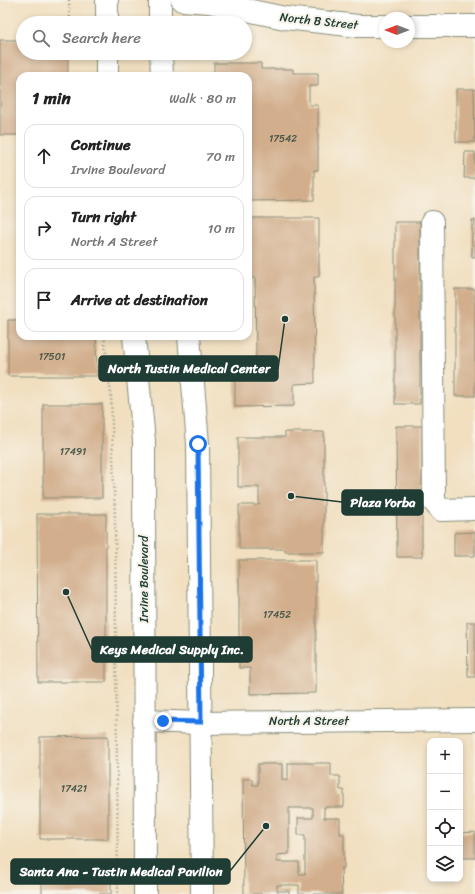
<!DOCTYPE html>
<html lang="en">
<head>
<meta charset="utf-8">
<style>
  body { margin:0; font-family:Sriracha,sans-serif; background:#f6f6f6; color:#222 }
  .controls { position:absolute; right:12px; bottom:12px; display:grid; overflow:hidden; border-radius:8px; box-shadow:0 2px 6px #0003 }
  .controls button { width:36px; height:36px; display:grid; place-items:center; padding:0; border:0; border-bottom:1px solid #e0e0e0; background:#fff; color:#222; font:20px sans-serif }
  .compass { position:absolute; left:379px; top:12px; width:36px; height:36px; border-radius:50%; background:#fff; box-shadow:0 2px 6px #0003; rotate:270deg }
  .stop { position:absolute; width:12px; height:12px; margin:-9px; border:3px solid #1a73e8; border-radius:50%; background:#fff }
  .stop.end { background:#1a73e8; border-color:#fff; box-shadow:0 1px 4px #0008 }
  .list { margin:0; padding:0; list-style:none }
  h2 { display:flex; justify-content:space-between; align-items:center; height:52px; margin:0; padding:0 16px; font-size:17px }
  h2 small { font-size:13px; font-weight:400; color:#767676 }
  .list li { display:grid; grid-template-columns:26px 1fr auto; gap:12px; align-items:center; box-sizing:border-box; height:64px; margin:0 8px 8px; padding:0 8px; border:1px solid #e0e0e0; border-radius:12px }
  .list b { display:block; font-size:15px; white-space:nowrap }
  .list p { margin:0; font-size:13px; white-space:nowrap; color:#767676 }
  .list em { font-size:13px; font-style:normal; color:#767676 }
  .icon { flex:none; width:22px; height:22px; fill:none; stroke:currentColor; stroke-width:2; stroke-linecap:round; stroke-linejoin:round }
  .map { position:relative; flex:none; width:475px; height:894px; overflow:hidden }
  .search { position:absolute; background:#fff; box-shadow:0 2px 6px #0003; left:16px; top:16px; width:236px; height:44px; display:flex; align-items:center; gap:10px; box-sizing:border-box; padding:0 14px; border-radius:22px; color:#767676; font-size:15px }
  .panel { position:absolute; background:#fff; box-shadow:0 2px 6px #0003; left:16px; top:72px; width:236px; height:268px; border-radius:12px }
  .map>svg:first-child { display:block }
  .building { fill:#d2ae8c; fill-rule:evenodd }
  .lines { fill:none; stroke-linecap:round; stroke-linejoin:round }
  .minor-casing { stroke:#888e7a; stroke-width:24 }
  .major-casing { stroke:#888e7a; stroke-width:24 }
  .path { stroke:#888e7a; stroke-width:2.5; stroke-dasharray:1 3; stroke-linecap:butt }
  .minor { stroke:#fff; stroke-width:22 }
  .major { stroke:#fff; stroke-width:22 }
  .route { stroke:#1a73e8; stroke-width:5 }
  .labels { text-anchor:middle; stroke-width:4; stroke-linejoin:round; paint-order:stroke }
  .number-label { font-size:10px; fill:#4c594a }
  .street-label { font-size:12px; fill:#1f3d34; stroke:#f7f3e8 }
  .leader { fill:none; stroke:#1f3d34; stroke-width:1.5 }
  .callout-dot { fill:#1f3d34; stroke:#f7f3e8; stroke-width:1.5 }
  .callout { fill:#1f3d34; stroke:#1f3d34; stroke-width:1.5 }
  .callout-label { font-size:13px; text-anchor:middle; font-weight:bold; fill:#fff }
</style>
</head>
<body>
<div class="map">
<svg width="475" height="894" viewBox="0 0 475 894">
  <rect width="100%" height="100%" fill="#f7f3e8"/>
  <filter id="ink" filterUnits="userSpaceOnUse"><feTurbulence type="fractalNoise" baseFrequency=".025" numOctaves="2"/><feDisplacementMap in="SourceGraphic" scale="8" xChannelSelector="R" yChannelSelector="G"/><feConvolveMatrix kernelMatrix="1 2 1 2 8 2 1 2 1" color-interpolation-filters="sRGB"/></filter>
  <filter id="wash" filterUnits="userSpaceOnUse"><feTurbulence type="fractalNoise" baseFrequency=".012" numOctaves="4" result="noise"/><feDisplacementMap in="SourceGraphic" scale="16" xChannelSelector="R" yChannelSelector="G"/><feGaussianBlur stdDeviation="0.9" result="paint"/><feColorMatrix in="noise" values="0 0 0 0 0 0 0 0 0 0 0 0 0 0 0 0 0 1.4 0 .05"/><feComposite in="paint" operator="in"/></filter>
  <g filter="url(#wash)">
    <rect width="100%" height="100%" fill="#f1dfc0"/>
    <g id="blocks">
      <g class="building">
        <path d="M0 40H23V53H68V76H20V135H0Z"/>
        <path d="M214 63H261V69H293V73H318V86H309V105H318V170H314V200L251 201V203H248V76H214Z"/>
        <path d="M456 89H474L475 142H456Z"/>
        <path d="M465 152H475V178H464Z"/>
        <path d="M248 218H319V277H314L315 383 294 384V406L235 407V360L256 359 255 278H248Z"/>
        <rect x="472" y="220" width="3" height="37"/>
        <rect x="395" y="222" width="25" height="182"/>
        <rect x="455" y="289" width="20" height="107"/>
        <path d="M8 320H20V336H96L97 376H8Z"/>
        <rect x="43" y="404" width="59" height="94"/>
        <path d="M396 426H422V557H397Z"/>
        <path d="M285 432H324V552H285V549H239V505H259V487H238V437H285Z"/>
        <path d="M37 514H106V682H38Z"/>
        <path d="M475 532V556H454V533Z"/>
        <path d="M239 560H316V693L250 694V668H239Z"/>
        <path d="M467 622H475V677H468Z"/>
        <path d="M108 736V839H40V737Z"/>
        <path d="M288 763H331V776H340V790H344V807H324V818H340V834H344V868H341L342 894H299V885H277V891H289V894H244L243 779H252L253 785H258V764H282V780H288ZM289 808H313V818H298V835H305V874H299V862H277V855L289 854Z"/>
        <path d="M475 832V858H460V833Z"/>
        <rect x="42" y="875" width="69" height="19"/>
      </g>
    </g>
  </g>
  <g filter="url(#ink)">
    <use href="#blocks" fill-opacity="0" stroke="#888e7a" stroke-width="1"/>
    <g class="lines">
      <defs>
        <g id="minor">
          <path d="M182 0 209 2 285 18 358 26H385"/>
          <path d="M409 26H475"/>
          <path d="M432 222 434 502 441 510 475 509"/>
          <path d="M144 721 201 723 475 720"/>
        </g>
        <g id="major">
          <path d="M107 0V23"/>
          <path d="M160 0V23"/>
          <path d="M107 53V76"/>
          <path d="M161 53 162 76"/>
          <path d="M134 336 144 441 145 894"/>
          <path d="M189 336 198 444 202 894"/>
        </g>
      </defs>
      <use href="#minor" class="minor-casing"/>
      <use href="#major" class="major-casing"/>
      <g class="path">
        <path d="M69 0 70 23"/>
        <path d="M104 336 111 395 115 519 118 894"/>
      </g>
      <use href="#minor" class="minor"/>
      <use href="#major" class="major"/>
    </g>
  </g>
  <g class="lines" filter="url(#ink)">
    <path class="route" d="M163 721 201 722 198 444"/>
  </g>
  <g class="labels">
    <g class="number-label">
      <text x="283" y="142">17542</text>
      <text x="52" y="360">17501</text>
      <text x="73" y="455">17491</text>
      <text x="277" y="618">17452</text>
      <text x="74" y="792">17421</text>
    </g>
    <g class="street-label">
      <text transform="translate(319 21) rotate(6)" y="4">North B Street</text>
      <text transform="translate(144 579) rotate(-90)" y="4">Irvine Boulevard</text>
      <text x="309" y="725">North A Street</text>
    </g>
  </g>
  <path class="leader" d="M285 319L278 369M291 496L342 502M66 592L92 650M266 826L230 871"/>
  <g class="callout-dot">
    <circle cx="285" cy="319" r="4"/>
    <circle cx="291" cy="496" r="4"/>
    <circle cx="66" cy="592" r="4"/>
    <circle cx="266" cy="826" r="4"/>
  </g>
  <g class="callout">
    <rect x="99" y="356" width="179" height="25" rx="4"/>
    <rect x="342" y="490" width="81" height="25" rx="4"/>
    <rect x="92" y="637" width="160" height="25" rx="4"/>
    <rect x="11" y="859" width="219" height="25" rx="4"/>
  </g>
  <g class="callout-label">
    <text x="189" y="373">North Tustin Medical Center</text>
    <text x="383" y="507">Plaza Yorba</text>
    <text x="172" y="654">Keys Medical Supply Inc.</text>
    <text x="121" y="876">Santa Ana - Tustin Medical Pavilion</text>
  </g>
</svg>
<div class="controls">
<button>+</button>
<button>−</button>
<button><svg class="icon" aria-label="locate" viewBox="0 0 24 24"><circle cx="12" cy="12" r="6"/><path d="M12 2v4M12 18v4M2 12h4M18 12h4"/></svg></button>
<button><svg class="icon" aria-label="layers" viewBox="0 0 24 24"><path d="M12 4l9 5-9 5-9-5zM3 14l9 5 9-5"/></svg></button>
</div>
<svg class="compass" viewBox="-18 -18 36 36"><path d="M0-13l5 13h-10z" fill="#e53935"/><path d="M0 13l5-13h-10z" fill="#767676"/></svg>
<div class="stop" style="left:198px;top:444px"></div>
<div class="stop end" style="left:163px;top:721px"></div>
<div class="search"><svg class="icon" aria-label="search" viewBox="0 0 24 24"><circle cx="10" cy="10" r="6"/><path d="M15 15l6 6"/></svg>Search here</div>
<section class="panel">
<h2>1 min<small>Walk · 80 m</small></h2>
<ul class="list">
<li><svg class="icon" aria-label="ahead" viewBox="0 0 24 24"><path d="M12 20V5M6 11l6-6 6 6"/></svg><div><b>Continue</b><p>Irvine Boulevard</p></div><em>70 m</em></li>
<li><svg class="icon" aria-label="right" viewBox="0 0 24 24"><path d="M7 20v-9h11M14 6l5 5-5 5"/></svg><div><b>Turn right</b><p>North A Street</p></div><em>10 m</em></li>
<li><svg class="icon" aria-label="arrive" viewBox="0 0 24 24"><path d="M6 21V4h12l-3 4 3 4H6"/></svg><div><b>Arrive at destination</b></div></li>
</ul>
</section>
</div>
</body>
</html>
